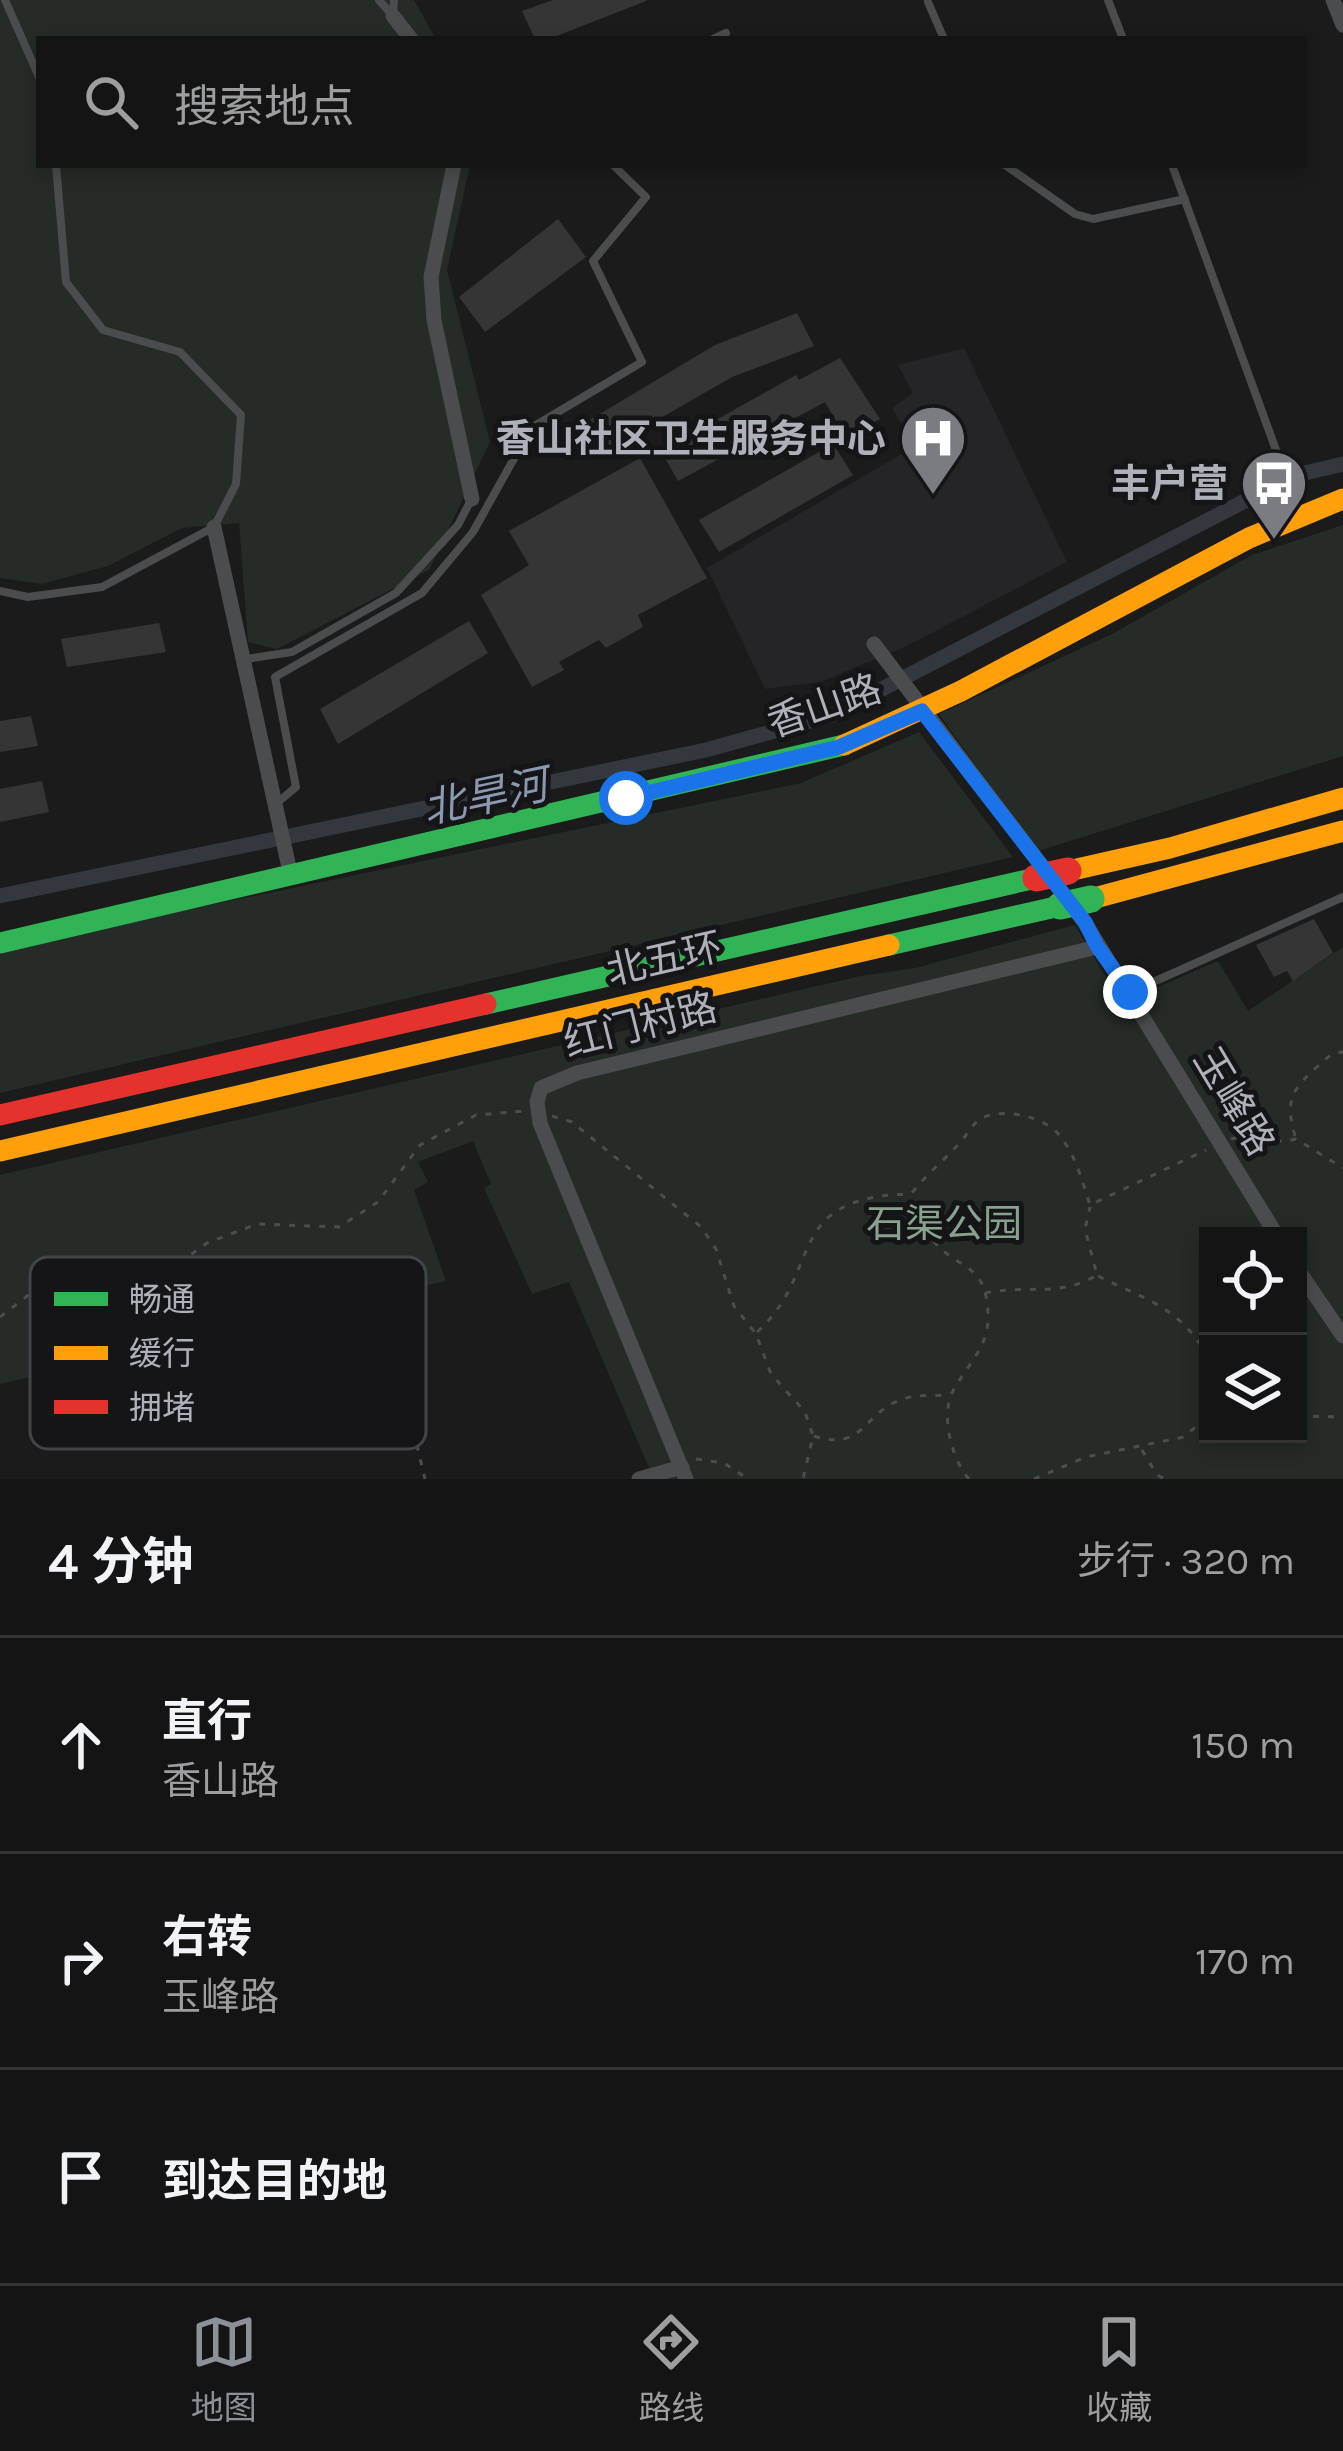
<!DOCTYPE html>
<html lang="zh">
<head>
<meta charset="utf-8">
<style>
  body { margin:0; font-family:Karla,"Noto Sans SC",sans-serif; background:#1d1d1d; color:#f1f3f6 }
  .controls { position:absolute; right:36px; bottom:36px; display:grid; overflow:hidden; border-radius:0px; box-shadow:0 6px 18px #0003 }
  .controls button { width:108px; height:108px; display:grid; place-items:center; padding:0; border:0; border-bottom:3px solid #333334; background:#141414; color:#f1f3f6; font:60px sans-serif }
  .stop { position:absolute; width:36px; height:36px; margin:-27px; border:9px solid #1a73e8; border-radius:50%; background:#fff }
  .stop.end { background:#1a73e8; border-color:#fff; box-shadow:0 3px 12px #0008 }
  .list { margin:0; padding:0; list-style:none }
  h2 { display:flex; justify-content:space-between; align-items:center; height:156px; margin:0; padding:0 48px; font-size:51px }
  h2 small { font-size:39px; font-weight:400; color:#9d9ea0 }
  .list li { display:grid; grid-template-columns:78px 1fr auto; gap:36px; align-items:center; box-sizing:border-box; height:216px; padding:0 48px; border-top:3px solid #333334 }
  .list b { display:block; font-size:45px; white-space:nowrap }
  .list p { margin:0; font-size:39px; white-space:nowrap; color:#9d9ea0 }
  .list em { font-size:39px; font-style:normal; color:#9d9ea0 }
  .icon { flex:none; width:66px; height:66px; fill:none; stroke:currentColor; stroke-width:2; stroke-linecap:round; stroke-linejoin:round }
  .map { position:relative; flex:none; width:1343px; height:1479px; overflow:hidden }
  .search { position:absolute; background:#141414; box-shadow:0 6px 18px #0003; left:36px; right:36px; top:36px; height:132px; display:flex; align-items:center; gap:30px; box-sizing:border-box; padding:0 42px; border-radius:0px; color:#9d9ea0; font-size:45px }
  .sheet { height:804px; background:#141414 }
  nav { display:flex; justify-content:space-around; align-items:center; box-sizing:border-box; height:168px; border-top:3px solid #333334; background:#141414; font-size:33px; color:#9d9ea0 }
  nav a { display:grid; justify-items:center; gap:6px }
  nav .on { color:#8c9099 }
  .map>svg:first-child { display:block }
  .built { fill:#252527 }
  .green { fill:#252b26; fill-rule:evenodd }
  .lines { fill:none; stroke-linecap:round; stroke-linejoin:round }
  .canal { stroke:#33373e; stroke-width:15 }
  .building { fill:#353536 }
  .path { stroke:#4c4d4f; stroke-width:3; stroke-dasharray:6 9; stroke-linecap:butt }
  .lane { stroke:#4b4c4d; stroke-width:8 }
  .street { stroke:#4b4c4d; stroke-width:15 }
  .fast { stroke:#30b455; stroke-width:21 }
  .slow { stroke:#ff9f0a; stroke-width:21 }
  .jam { stroke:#e5322d; stroke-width:21 }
  .fast-bridge { stroke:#30b455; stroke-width:27 }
  .jam-bridge { stroke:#e5322d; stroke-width:27 }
  .route { stroke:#1a73e8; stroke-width:15 }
  .labels { text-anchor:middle; stroke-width:10; stroke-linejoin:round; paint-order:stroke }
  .poi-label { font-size:39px; font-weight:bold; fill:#aeb0ba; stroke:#151517; text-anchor:end }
  .street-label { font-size:39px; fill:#aeb0ba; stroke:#151517 }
  .park-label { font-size:39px; fill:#88a28e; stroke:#151517 }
  .water-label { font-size:42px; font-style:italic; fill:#8a98b0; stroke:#151517 }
  .key { fill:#151517; stroke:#434448; stroke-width:3 }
  .key-label { font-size:33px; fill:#aeb0ba }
</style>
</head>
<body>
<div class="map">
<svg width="1343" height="1479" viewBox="0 0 1343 1479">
  <rect width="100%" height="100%" fill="#1b1b1b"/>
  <path class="built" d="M964 348 1067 562 905 647 820 682 765 689 707 568 915 446 892 408 913 393 898 365Z"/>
  <g class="green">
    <path d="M0 0H414L436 39H39V165H470L447 270 490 442 429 570 277 649 248 642 239 523 182 528 108 566 42 584 0 578Z"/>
    <path d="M1343 525V756L1038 851 939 714 1112 634 1252 555Z"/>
    <path d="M919 732 1013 857 0 1093V954L31 942 801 783Z"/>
    <path d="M1075 925 1121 1003 1218 961 1248 1011 1343 947V1479H654L569 1282 532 1294 484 1188 491 1184 473 1141 418 1162 428 1182 414 1190 446 1281 0 1384V1175L860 976 915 968ZM1208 1236H1298V1434H1208Z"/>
  </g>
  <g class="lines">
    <path class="canal" d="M0 896 706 750 832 715 1266 490 1305 473 1343 464"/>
  </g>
  <g class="building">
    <path d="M553 0H646V1L549 39H535L522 11Z"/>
    <path d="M558 219 586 257 485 332 459 297Z"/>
    <path d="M797 313 814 346 732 377 600 453 583 424 715 345Z"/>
    <path d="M840 358 880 419 846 439 825 402 678 481 661 451 796 375 799 380Z"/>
    <path d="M833 444 853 475 719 552 699 520Z"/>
    <path d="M640 458 707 578 638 615 643 627 606 648 599 640 559 662 564 670 532 687 481 595 529 565 509 531Z"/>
    <path d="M469 621 488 653 338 744 320 709Z"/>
    <path d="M159 623 166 652 67 667 61 639Z"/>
    <path d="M31 716 38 746 0 752V721Z"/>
    <path d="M42 781 49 812 0 822V789Z"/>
    <path d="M1314 919 1333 953 1293 981 1287 971 1274 977 1256 945Z"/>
  </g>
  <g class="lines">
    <g class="path">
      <path d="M552 1116 572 1122 701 1227 716 1249 734 1306 756 1334 771 1374 805 1412 813 1436 803 1479"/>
      <path d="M1295 1136C1285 1101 1291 1090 1318 1066 1327 1058 1330 1053 1343 1052"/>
      <path d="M1231 1139C1249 1132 1268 1146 1296 1139L1343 1168"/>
      <path d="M1098 1276C1148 1301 1179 1306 1208 1357"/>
      <path d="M985 1293C1029 1284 1058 1298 1097 1275L1085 1229 1090 1207"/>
      <path d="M0 1317 53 1276 90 1267 159 1268 178 1264 207 1243 257 1224 339 1227 378 1202 420 1145 476 1115 525 1111"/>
      <path d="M389 1328 425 1479"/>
      <path d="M757 1332C825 1271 781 1197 910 1194"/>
      <path d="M1298 1416 1343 1417"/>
      <path d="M814 1436C863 1452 863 1414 900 1400 914 1394 934 1396 949 1395"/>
      <path d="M1142 1450 1157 1475 1165 1479"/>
      <path d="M696 1459 724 1463 748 1479"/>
      <path d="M969 1479C952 1460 940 1415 953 1391 967 1365 989 1347 988 1316 987 1263 961 1271 936 1244 924 1231 918 1210 911 1194 926 1175 941 1163 957 1146 966 1138 971 1124 982 1118 1004 1107 1046 1117 1060 1136 1076 1156 1082 1181 1090 1205L1206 1150"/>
      <path d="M1034 1479 1086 1457 1184 1437 1208 1416"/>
    </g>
    <g class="lane">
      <path d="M5 0 39 77"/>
      <path d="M379 0 393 16 394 0"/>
      <path d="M1108 0 1123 39"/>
      <path d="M928 2 944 39"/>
      <path d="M713 39 726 33"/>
      <path d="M1005 165 1075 214 1093 219 1185 199"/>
      <path d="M1172 165 1299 513"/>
      <path d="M0 591 28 597 102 587 214 527 236 484 241 415 180 352 103 330 66 282 56 165"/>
      <path d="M246 659 292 652 396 593 458 525 471 500"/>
      <path d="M277 803 296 787 275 677 422 593 473 532 531 428 642 362 593 261 646 197 613 165"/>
      <path d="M1131 992 1343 897"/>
    </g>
    <g class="street">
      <path d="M1333 0 1343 25"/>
      <path d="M393 16 411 39"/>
      <path d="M454 165 431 277 434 320 472 499"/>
      <path d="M214 527 290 872"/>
      <path d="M874 644 1085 923 1277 1236"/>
      <path d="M1298 1270 1343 1336"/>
      <path d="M639 1479 682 1467"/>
      <path d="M686 1479 540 1123 537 1102 541 1088 577 1073 1097 947"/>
    </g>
    <g class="fast">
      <path d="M0 943 844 745"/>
      <path d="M889 945 1060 906"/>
      <path d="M486 1004 1036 878"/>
    </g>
    <g class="slow">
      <path d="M844 745 961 691 1249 538 1343 499"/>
      <path d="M1068 871 1170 848 1343 798"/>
      <path d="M1091 899 1343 831"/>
      <path d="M0 1151 889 945"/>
    </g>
    <path class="jam" d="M0 1115 486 1004"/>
    <path class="fast-bridge" d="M1060 906 1091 899"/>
    <path class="jam-bridge" d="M1036 878 1068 871"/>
  </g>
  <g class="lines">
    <path class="route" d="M626 798 839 747 922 711 1085 922 1097 946 1130 992"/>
  </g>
  <defs>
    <symbol id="hospital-pin" viewBox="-11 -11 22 30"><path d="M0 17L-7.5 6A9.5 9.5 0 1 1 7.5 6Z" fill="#7b7c82" stroke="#151517"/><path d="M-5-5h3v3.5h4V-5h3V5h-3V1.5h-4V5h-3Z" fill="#fff"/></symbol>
    <symbol id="bus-pin" viewBox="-11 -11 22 30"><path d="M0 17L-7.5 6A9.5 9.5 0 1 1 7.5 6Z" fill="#7b7c82" stroke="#151517"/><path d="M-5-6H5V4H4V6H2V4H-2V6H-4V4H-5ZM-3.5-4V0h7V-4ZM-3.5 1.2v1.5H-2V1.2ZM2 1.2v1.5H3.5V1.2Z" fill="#fff"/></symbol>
  </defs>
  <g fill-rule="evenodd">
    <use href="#hospital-pin" x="895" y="400" width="76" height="104"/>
    <use href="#bus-pin" x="1236" y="445" width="76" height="104"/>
  </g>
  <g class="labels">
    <g class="poi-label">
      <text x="886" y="452">香山社区卫生服务中心</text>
      <text x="1228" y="497">丰户营</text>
    </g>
    <g class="street-label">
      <text transform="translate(824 705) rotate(-19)" y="14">香山路</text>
      <text transform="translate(664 958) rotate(-13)" y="14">北五环</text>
      <text transform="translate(640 1024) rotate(-14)" y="14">红门村路</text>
      <text transform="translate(1235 1101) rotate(59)" y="14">玉峰路</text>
    </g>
    <g class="park-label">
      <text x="944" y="1237">石渠公园</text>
    </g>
    <g class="water-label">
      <text transform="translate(485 796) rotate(-12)" y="15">北旱河</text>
    </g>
  </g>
  <rect x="30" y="1257" width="396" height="192" rx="18" class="key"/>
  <rect x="54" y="1292" width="54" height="14" fill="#30b455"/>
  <rect x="54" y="1346" width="54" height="14" fill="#ff9f0a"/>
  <rect x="54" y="1400" width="54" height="14" fill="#e5322d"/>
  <g class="key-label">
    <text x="129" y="1311">畅通</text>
    <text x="129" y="1365">缓行</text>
    <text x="129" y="1419">拥堵</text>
  </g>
</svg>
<div class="controls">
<button><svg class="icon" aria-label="locate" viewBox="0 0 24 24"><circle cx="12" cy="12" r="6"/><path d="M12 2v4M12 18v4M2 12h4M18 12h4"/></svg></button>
<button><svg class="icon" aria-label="layers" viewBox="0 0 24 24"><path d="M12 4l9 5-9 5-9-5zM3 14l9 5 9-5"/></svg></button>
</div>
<div class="stop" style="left:626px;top:798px"></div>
<div class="stop end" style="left:1130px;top:992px"></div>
<div class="search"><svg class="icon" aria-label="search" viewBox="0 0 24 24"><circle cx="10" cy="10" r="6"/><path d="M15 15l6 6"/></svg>搜索地点</div>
</div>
<section class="sheet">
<h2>4 分钟<small>步行 · 320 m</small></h2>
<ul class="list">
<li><svg class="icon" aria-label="ahead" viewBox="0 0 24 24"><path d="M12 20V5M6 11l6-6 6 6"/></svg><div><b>直行</b><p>香山路</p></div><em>150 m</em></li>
<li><svg class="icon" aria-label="right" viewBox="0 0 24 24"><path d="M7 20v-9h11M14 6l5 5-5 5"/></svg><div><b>右转</b><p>玉峰路</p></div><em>170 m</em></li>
<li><svg class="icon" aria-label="arrive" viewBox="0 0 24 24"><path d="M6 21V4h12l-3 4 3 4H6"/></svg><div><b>到达目的地</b></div></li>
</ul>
</section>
<nav>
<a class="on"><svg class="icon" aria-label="map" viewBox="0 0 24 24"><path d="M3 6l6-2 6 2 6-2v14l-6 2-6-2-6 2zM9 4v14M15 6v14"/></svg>地图</a>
<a><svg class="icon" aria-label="directions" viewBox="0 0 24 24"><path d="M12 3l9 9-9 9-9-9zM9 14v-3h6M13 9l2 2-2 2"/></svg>路线</a>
<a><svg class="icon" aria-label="saved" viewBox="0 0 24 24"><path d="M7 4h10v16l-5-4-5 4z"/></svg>收藏</a>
</nav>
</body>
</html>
